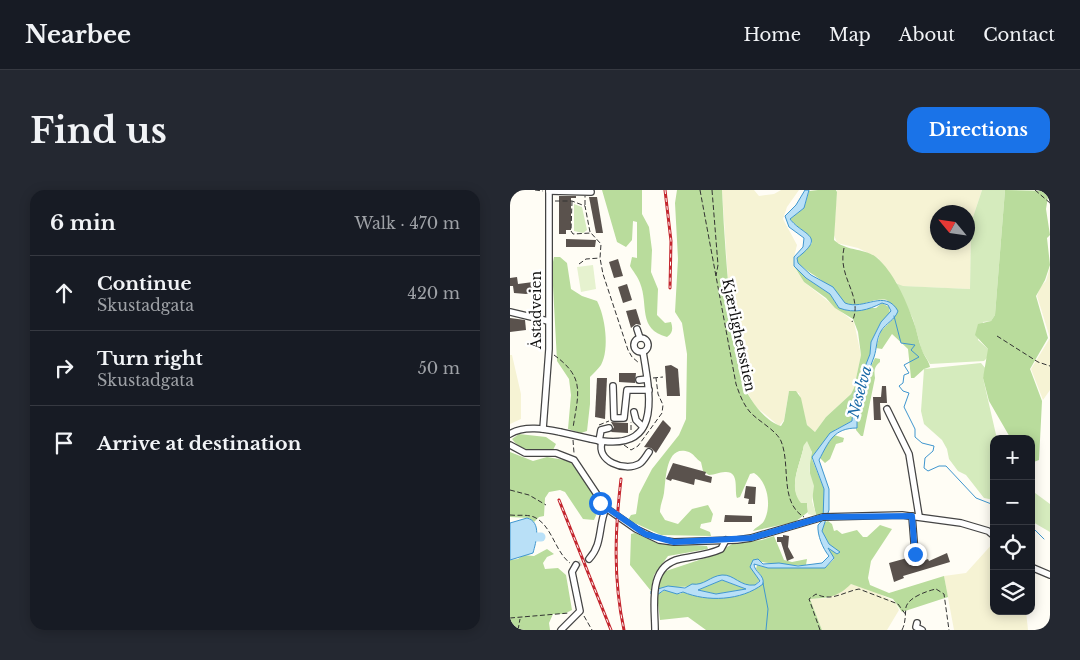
<!DOCTYPE html>
<html lang="en">
<head>
<meta charset="utf-8">
<style>
  body { margin:0; font-family:"Libre Baskerville",serif; background:#242831; color:#f1f3f6 }
  .controls { position:absolute; right:15px; bottom:15px; display:grid; overflow:hidden; border-radius:10px; box-shadow:0 2px 12px #0003 }
  .controls button { width:45px; height:45px; display:grid; place-items:center; padding:0; border:0; border-bottom:1px solid #363941; background:#171b24; color:#f1f3f6; font:25px sans-serif }
  .compass { position:absolute; left:420px; top:15px; width:45px; height:45px; border-radius:50%; background:#171b24; box-shadow:0 2px 12px #0003; rotate:299deg }
  .stop { position:absolute; width:15px; height:15px; margin:-11px; border:4px solid #1a73e8; border-radius:50%; background:#fff }
  .stop.end { background:#1a73e8; border-color:#fff; box-shadow:0 1px 5px #0008 }
  .list { margin:0; padding:0; list-style:none }
  h2 { display:flex; justify-content:space-between; align-items:center; height:65px; margin:0; padding:0 20px; font-size:21px }
  h2 small { font-size:16px; font-weight:400; color:#9ea1a6 }
  .list li { display:grid; grid-template-columns:32px 1fr auto; gap:15px; align-items:center; box-sizing:border-box; height:75px; padding:0 20px; border-top:1px solid #363941 }
  .list b { display:block; font-size:19px; white-space:nowrap }
  .list p { margin:0; font-size:16px; white-space:nowrap; color:#9ea1a6 }
  .list em { font-size:16px; font-style:normal; color:#9ea1a6 }
  .icon { flex:none; width:28px; height:28px; fill:none; stroke:currentColor; stroke-width:2; stroke-linecap:round; stroke-linejoin:round }
  .map { position:relative; flex:none; width:540px; height:440px; overflow:hidden; border-radius:15px }
  header { display:flex; align-items:center; gap:30px; box-sizing:border-box; height:70px; padding:0 25px; background:#171b24; border-bottom:1px solid #363941 }
  header strong { font-size:24px }
  nav { display:flex; gap:28px; margin-inline-start:auto; font-size:18px }
  .intro { display:flex; align-items:center; justify-content:space-between; box-sizing:border-box; height:120px; padding:0 30px }
  h1 { margin:0; font-size:35px }
  .button { padding:12px 22px; border-radius:15px; background:#1a73e8; color:#fff; font-size:18px; font-weight:700 }
  main { display:flex; gap:30px; padding:0 30px }
  aside { flex:1; background:#171b24; border-radius:15px; box-shadow:0 2px 12px #0003 }
  .map>svg:first-child { display:block }
  .farmland { fill:#f6f3d4; fill-rule:evenodd }
  .green { fill:#d5ebbd }
  .forest { fill:#b9dc9c }
  .pitch { fill:#e6f2cf }
  .water { fill:#b9e0f7; stroke:#3f96cf; fill-rule:evenodd }
  .lines { fill:none; stroke-linecap:round; stroke-linejoin:round }
  .stream { stroke:#3f96cf; stroke-width:1 }
  .river { stroke:#b9e0f7; stroke-width:9 }
  .building { fill:#5a524d }
  .minor-tunnel { stroke:#dbdad3; stroke-width:5.5; stroke-dasharray:5.5 3; stroke-linecap:butt }
  .minor-casing { stroke:#444; stroke-width:8 }
  .path { stroke:#333; stroke-width:1; stroke-dasharray:5 2.5; stroke-linecap:butt }
  .minor { stroke:#fff; stroke-width:5.5 }
  .rail-casing { stroke:#c4262e; stroke-width:3 }
  .rail { stroke:#fff; stroke-width:1; stroke-dasharray:4; stroke-linecap:butt }
  .minor-bridge-casing { stroke:#444; stroke-width:8; stroke-linecap:butt }
  .minor-bridge { stroke:#fff; stroke-width:5.5 }
  .route { stroke:#1a73e8; stroke-width:6 }
  .labels { text-anchor:middle; stroke-width:5; stroke-linejoin:round; paint-order:stroke }
  .street-label { font-size:14px; fill:#111; stroke:#fff }
  .water-label { font-size:15px; font-style:italic; fill:#1768a6; stroke:#fff }
</style>
</head>
<body>
<header>
<strong>Nearbee</strong>
<nav><a>Home</a><a>Map</a><a>About</a><a>Contact</a></nav>
</header>
<div class="intro"><h1>Find us</h1><a class="button">Directions</a></div>
<main>
<aside>
<h2>6 min<small>Walk · 470 m</small></h2>
<ul class="list">
<li><svg class="icon" aria-label="ahead" viewBox="0 0 24 24"><path d="M12 20V5M6 11l6-6 6 6"/></svg><div><b>Continue</b><p>Skustadgata</p></div><em>420 m</em></li>
<li><svg class="icon" aria-label="right" viewBox="0 0 24 24"><path d="M7 20v-9h11M14 6l5 5-5 5"/></svg><div><b>Turn right</b><p>Skustadgata</p></div><em>50 m</em></li>
<li><svg class="icon" aria-label="arrive" viewBox="0 0 24 24"><path d="M6 21V4h12l-3 4 3 4H6"/></svg><div><b>Arrive at destination</b></div></li>
</ul>
</aside>
<div class="map">
<svg width="540" height="440" viewBox="0 0 540 440">
  <rect width="100%" height="100%" fill="#fffdf5"/>
  <g class="farmland">
    <path d="M212 0H244L249 6 264 4 271 0H289L277 17 273 29 287 55 284 67 286 80 294 92 344 132 351 165 344 198 341 204 316 227 305 242 297 235 289 203 279 201 274 230 269 236 245 216 233 194 225 154 218 89Z"/>
    <path d="M327 0H472L461 33 460 99 389 96 368 68 348 58 327 53 324 45ZM428 22H458V52H428Z"/>
    <path d="M540 77V200L533 210 521 179 540 148 527 106 530 97 536 91Z"/>
    <path d="M0 165H2L11 204V229L0 234Z"/>
    <path d="M484 352V421H516L518 440H444L434 386 456 383Z"/>
    <path d="M341 394 360 399 385 412 389 420 377 440H312L300 409 318 408Z"/>
  </g>
  <g class="green">
    <path d="M472 0H495L485 125 481 131 473 132 468 150 478 159V167L474 171 420 174 412 161 403 129 385 93 393 96 460 99 461 33Z"/>
    <path d="M64 14 72 17 77 40 73 43 64 41Z"/>
    <path d="M471 173 476 179 473 188 487 249H484V310L474 308 456 285 448 281 439 269 437 259 432 250 414 234 411 221 414 179Z"/>
    <path d="M521 300 540 314V342L521 331Z"/>
  </g>
  <g class="forest">
    <path d="M92 0H132V24L139 37 142 60 141 82 148 99 147 125 155 133 161 132C163 138 163 143 157 147 127 139 139 115 130 93 128 87 123 81 120 76L122 67 127 68V32L123 31 122 50 116 57 107 52Z"/>
    <path d="M167 0H212C214 44 217 87 222 130 225 151 226 174 233 194 239 209 255 232 271 236L274 231 279 201H286L291 208 297 235 305 242 316 227 341 204 344 198 351 165 348 142 343 129 325 118 316 108 294 92 284 76 296 88 320 104 329 118H366L372 113 379 117 380 123 371 132 361 152 360 164 344 205 342 231 325 240 304 264 302 269 314 299V325L306 326C303 309 296 277 302 262L294 255C291 274 276 298 293 313H297L298 322 285 332 243 341C245 337 251 336 254 331 262 316 258 292 244 283L240 284 230 307 227 308C224 300 230 281 215 282 209 282 205 285 199 285L193 281 191 272C186 269 184 264 179 262 155 253 156 291 154 303 153 310 150 315 150 322L155 330 168 334 182 319 198 315 203 324 201 332 191 334 190 338 200 342 201 346 151 345 118 330 121 325 126 324 129 304 142 279 169 245 176 229 177 164 172 133 165 122 168 69 165 13Z"/>
    <path d="M308 0H326L327 2 324 50C335 61 354 58 366 67 383 81 396 110 403 130 407 140 408 150 412 160 414 166 419 171 420 177L414 179 404 188H401L398 159 382 144 372 159 366 158 371 141 385 127 377 110C360 107 348 122 332 111 323 94 300 85 287 72V68L302 53C295 43 287 37 280 29L294 18 299 1Z"/>
    <path d="M495 0 539 1 536 19 540 45 537 48 540 75 535 90 526 106 538 148 520 179 532 211 529 270 521 273V249H501L479 211 473 188 478 159 465 145 468 134 481 131 485 125Z"/>
    <path d="M44 67H50L57 73 61 99 72 106 87 111C95 126 100 159 91 175 88 179 84 183 80 187V214L77 241 71 243 58 239 61 205 59 189 47 171 42 77Z"/>
    <path d="M365 168 370 169V172C364 177 364 180 365 188L353 246H351L346 240 350 198Z"/>
    <path d="M9 244 36 247 46 254 43 260C28 261 12 263 2 249Z"/>
    <path d="M324 245 334 248 333 252 326 254 320 269 315 273 310 268 317 254Z"/>
    <path d="M0 262 23 271 37 267 60 271 91 314 84 330 73 329 55 302 50 300 39 302 35 308 34 326 29 327 24 332 19 328 0 327Z"/>
    <path d="M318 331 322 334 324 341 327 340 332 344 347 340 353 347H357L370 335 382 339 361 371 358 388 360 395 379 403 434 386 438 407 392 422 383 409 341 394C328 407 318 408 300 409L312 440H196L178 427 150 430 147 405 155 400 170 404 173 402C199 412 229 410 253 394L252 387 246 379 247 375 258 378H315L324 369 318 359 319 354 312 341 313 333Z"/>
    <path d="M125 343 149 354 197 356 198 359 158 366 144 385 141 401 120 375 121 344Z"/>
    <path d="M264 346 274 370 282 372 297 369 296 375C287 377 253 373 243 370V380L250 390 245 395C232 397 225 386 213 386 204 385 196 393 188 395 174 399 159 394 147 401L149 390 156 381 201 366 224 353 252 350Z"/>
    <path d="M37 359 44 364 37 367 33 373 35 379 48 378 56 385 62 420 54 424H43L39 433 40 440H0V370L8 369 13 365 24 366Z"/>
    <path d="M212 390 236 399 206 404 188 400Z"/>
  </g>
  <g class="pitch">
    <path d="M83 75 86 99 71 102 67 77Z"/>
    <path d="M297 251 302 262 299 280 304 296 302 311 306 324 305 326 298 324 297 313H291C277 297 291 273 294 255Z"/>
  </g>
  <g class="water">
    <path d="M295 0H299L294 18 280 29C293 46 317 45 287 68L288 73 301 85 323 97 335 113C354 121 375 98 388 121 385 130 376 133 371 141 366 150 367 158 364 167 354 194 346 207 347 238 324 238 319 251 309 270L319 299V320L312 341 319 354 330 362 327 364 318 358 324 368 315 378H258L244 374C244 382 255 385 253 394 231 411 197 412 173 402L167 404 154 400 147 405 141 404V401L158 396 175 398 182 394C194 396 200 386 212 385 224 384 230 397 245 395L250 391 240 377 243 370 248 369 253 374 269 373 288 376 312 373 319 366C313 359 307 345 308 335L313 330 314 299 302 267 320 243 342 231 344 205 360 164 361 152 371 132 381 121 378 115 372 113C358 120 345 124 329 118L320 104 296 88 284 76V67L293 57 294 48 279 37 275 26 286 15ZM212 390 236 399 206 404 188 400Z"/>
    <path d="M17 328C32 332 26 352 23 363L0 370V333Z"/>
  </g>
  <g class="lines">
    <g class="stream">
      <path d="M384 126 391 153 405 155 401 160 409 167 394 175 399 183 394 185 393 193 389 196 393 201 399 203 394 217 405 239V247L412 253 424 256 423 261 415 268 414 278 418 281 429 276H436L466 308 484 315"/>
      <path d="M521 336 534 349"/>
      <path d="M253 393 258 419 256 440"/>
    </g>
    <path class="river" d="M27 347H31"/>
  </g>
  <g class="building">
    <path d="M49 6H66V8H61V40H56V44H49Z"/>
    <path d="M79 7H87L93 43H86Z"/>
    <path d="M56 49 86 50 85 57H56Z"/>
    <path d="M108 69 113 86 104 88 99 72Z"/>
    <path d="M7 87 8 94 23 92 24 102 16 104 4 103 3 96H0V88Z"/>
    <path d="M117 94 122 110 113 113 108 97Z"/>
    <path d="M126 119 131 135 126 134 121 138 116 121Z"/>
    <path d="M0 128 15 130 16 140 0 142Z"/>
    <path d="M161 175 168 179 170 206H157L155 176Z"/>
    <path d="M109 183H126L125 193 109 192Z"/>
    <path d="M87 188H97L95 229 85 227Z"/>
    <path d="M372 196H376L377 213H370L371 230H364L363 207H371Z"/>
    <path d="M153 230 161 238 160 241 146 263 141 258 134 257Z"/>
    <path d="M101 232 118 233V243L101 242 104 237Z"/>
    <path d="M163 273 196 282 195 285 202 287 201 293 185 289 184 295 162 289 161 291 156 289Z"/>
    <path d="M236 296 246 297 245 314H238L239 309 234 308Z"/>
    <path d="M215 325 242 326V332H214Z"/>
    <path d="M273 345 279 346 278 357 284 368 277 371 271 352H267V347H273Z"/>
    <path d="M437 363 440 372 393 386 394 388 384 392 379 373 397 368 399 375 407 373 406 369 409 365 413 371 418 369 419 371Z"/>
  </g>
  <g class="lines">
    <path class="minor-tunnel" d="M66 375 79 369"/>
    <defs>
      <g id="minor">
        <path d="M39 1 81 2"/>
        <path d="M0 122 38 131"/>
        <path d="M127 139 130 148"/>
        <circle cx="131" cy="155" r="7"/>
        <path d="M129 190 137 189"/>
        <path d="M103 196 104 228H114L117 200H139"/>
        <path d="M377 219 399 264 409 326"/>
        <path d="M124 222 126 230 133 237"/>
        <path d="M33 239 39 159V0"/>
        <path d="M0 244C14 235 35 239 50 242"/>
        <path d="M81 249C152 265 141 209 133 162"/>
        <path d="M89 251 91 240 99 238"/>
        <path d="M92 252C86 271 114 282 129 274 133 272 136 266 139 262"/>
        <path d="M0 255 15 263H46L64 270 96 318 126 339 149 350 164 352 227 350 241 348 313 327 392 325 451 333 478 341 484 346"/>
        <path d="M402 326 405 364"/>
        <path d="M79 369C93 354 88 336 96 318"/>
        <path d="M521 377 540 385"/>
        <path d="M407 433 406 437 412 440"/>
        <path d="M51 440 70 421 62 382 66 375"/>
        <path d="M145 440C145 416 137 376 170 369 184 366 198 365 211 359L216 350"/>
      </g>
    </defs>
    <use href="#minor" class="minor-casing"/>
    <g class="path">
      <path d="M25 0 33 1"/>
      <path d="M190 0 226 194C229 203 233 214 240 222 248 231 266 240 271 251 281 275 269 312 294 327"/>
      <path d="M202 0 208 75 206 86"/>
      <path d="M525 0 540 13"/>
      <path d="M0 6 10 0"/>
      <path d="M45 11H62L75 16 80 42"/>
      <path d="M62 11 61 41 63 44 81 43 91 54 90 68 93 84 118 160 122 167 129 173"/>
      <path d="M75 15V6"/>
      <path d="M334 58C327 88 354 106 342 132"/>
      <path d="M69 74 76 69 90 68"/>
      <path d="M487 146 528 172 540 176"/>
      <path d="M44 165C76 188 68 204 63 238"/>
      <path d="M143 188 153 187"/>
      <path d="M89 235 99 231"/>
      <path d="M121 240V232"/>
      <path d="M63 250 64 263"/>
      <path d="M114 255 121 260 128 256 152 223 153 215 148 204 146 188"/>
      <path d="M0 300 19 305 36 315"/>
      <path d="M0 325C8 326 16 324 24 327 42 335 45 362 60 373"/>
      <path d="M74 426 82 440"/>
      <path d="M0 428 59 423"/>
      <path d="M8 440 10 429"/>
      <path d="M310 440 299 409 306 404C322 412 333 402 349 399L388 414 396 425"/>
      <path d="M392 440C396 432 395 425 396 417 399 407 417 401 426 399L434 404 439 440"/>
    </g>
    <use href="#minor" class="minor"/>
    <defs>
      <g id="rail">
        <path d="M155 0 161 51 160 98"/>
        <path d="M111 289C105 340 103 389 114 440"/>
        <path d="M49 310 101 440"/>
      </g>
    </defs>
    <use href="#rail" class="rail-casing"/>
    <use href="#rail" class="rail"/>
    <defs>
      <path id="minor-bridge" d="M50 242 81 249"/>
    </defs>
    <use href="#minor-bridge" class="minor-bridge-casing"/>
    <use href="#minor-bridge" class="minor-bridge"/>
  </g>
  <g class="lines">
    <path class="route" d="M90 313 135 344 164 352 241 348 313 327 402 326 405 364"/>
  </g>
  <g class="labels">
    <g class="street-label">
      <text transform="translate(26 120) rotate(-90)" y="5">Åstadveien</text>
      <text transform="translate(229 145) rotate(78)" y="5">Kjærlighetsstien</text>
    </g>
    <g class="water-label">
      <text transform="translate(350 202) rotate(-75)" y="5">Neselva</text>
    </g>
  </g>
</svg>
<div class="controls">
<button>+</button>
<button>−</button>
<button><svg class="icon" aria-label="locate" viewBox="0 0 24 24"><circle cx="12" cy="12" r="6"/><path d="M12 2v4M12 18v4M2 12h4M18 12h4"/></svg></button>
<button><svg class="icon" aria-label="layers" viewBox="0 0 24 24"><path d="M12 4l9 5-9 5-9-5zM3 14l9 5 9-5"/></svg></button>
</div>
<svg class="compass" viewBox="-18 -18 36 36"><path d="M0-13l5 13h-10z" fill="#e53935"/><path d="M0 13l5-13h-10z" fill="#9ea1a6"/></svg>
<div class="stop" style="left:90px;top:313px"></div>
<div class="stop end" style="left:405px;top:364px"></div>
</div>
</main>
</body>
</html>
